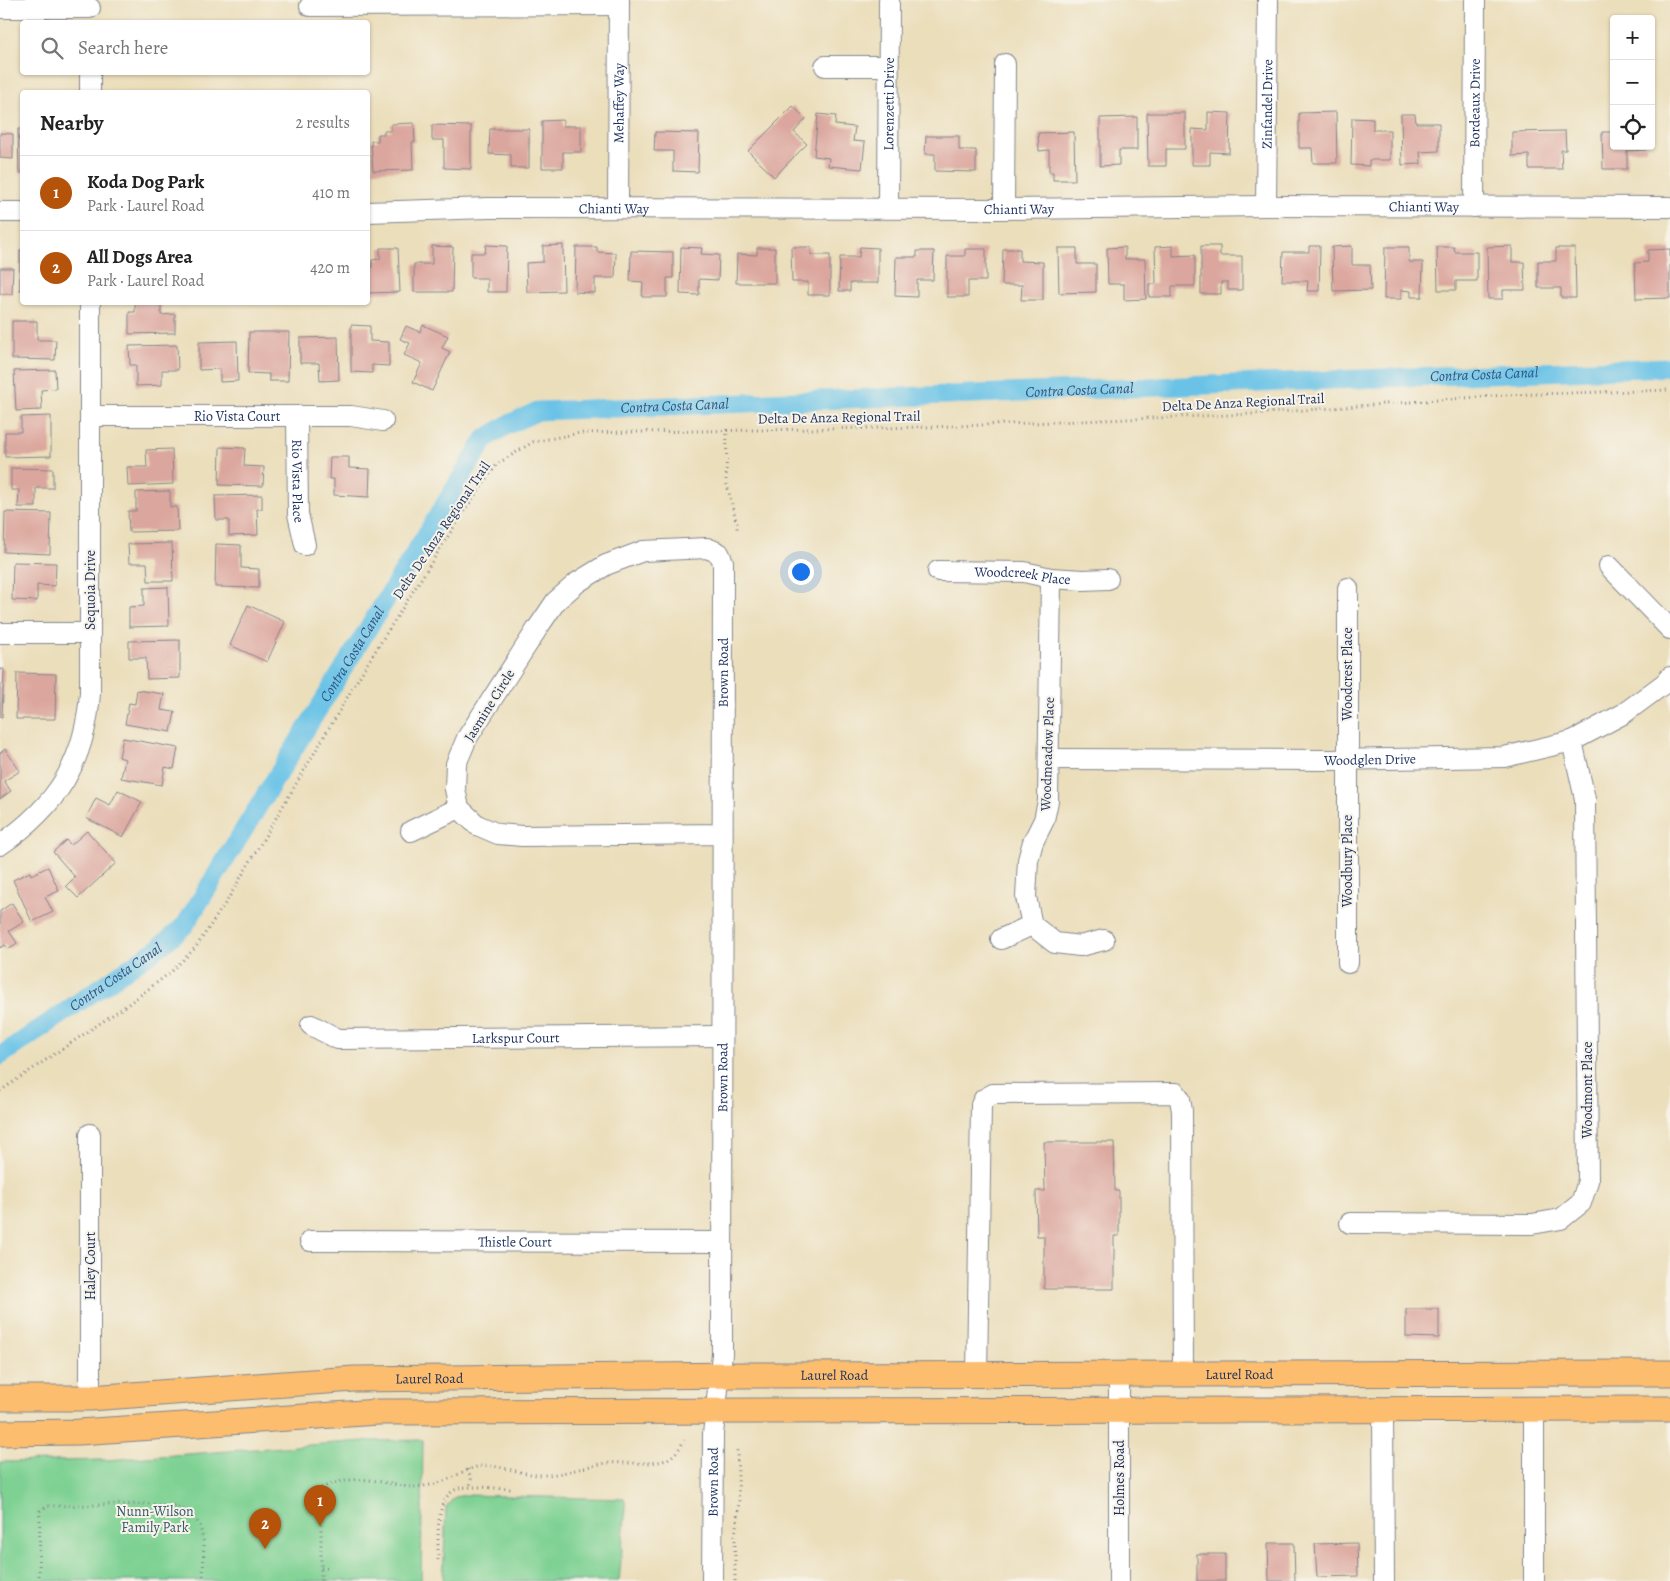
<!DOCTYPE html>
<html lang="en">
<head>
<meta charset="utf-8">
<style>
  body { margin:0; font-family:Alegreya,serif; background:#f2f2f2; color:#222 }
  .controls { position:absolute; right:15px; top:15px; display:grid; overflow:hidden; border-radius:5px; box-shadow:0 1px 4px #0004 }
  .controls button { width:45px; height:45px; display:grid; place-items:center; padding:0; border:0; border-bottom:1px solid #e0e0e0; background:#fff; color:#222; font:25px sans-serif }
  .you { position:absolute; left:800px; top:571px; width:18px; height:18px; margin:-12px; border:4px solid #fff; border-radius:50%; background:#1a73e8; box-shadow:0 0 0 8px #1a73e833 }
  .badge { display:grid; place-items:center; width:32px; height:32px; border-radius:50%; background:#b45309; color:#fff; font-size:16px; font-weight:700 }
  .pin { position:absolute; translate:-50% -41px; filter:drop-shadow(0 1px 2px #0008) }
  .pin::after { content:''; position:absolute; top:26px; width:18px; height:15px; background:inherit; clip-path:polygon(0 0,100% 0,50% 100%) }
  .list { margin:0; padding:0; list-style:none }
  h2 { display:flex; justify-content:space-between; align-items:center; height:65px; margin:0; padding:0 20px; font-size:21px }
  h2 small { font-size:16px; font-weight:400; color:#767676 }
  .list li { display:grid; grid-template-columns:32px 1fr auto; gap:15px; align-items:center; box-sizing:border-box; height:75px; padding:0 20px; border-top:1px solid #e0e0e0 }
  .list b { display:block; font-size:19px; white-space:nowrap }
  .list p { margin:0; font-size:16px; white-space:nowrap; color:#767676 }
  .list em { font-size:16px; font-style:normal; color:#767676 }
  .icon { flex:none; width:28px; height:28px; fill:none; stroke:currentColor; stroke-width:2; stroke-linecap:round; stroke-linejoin:round }
  .map { position:relative; flex:none; width:1670px; height:1581px; overflow:hidden }
  .search { position:absolute; background:#fff; box-shadow:0 1px 4px #0004; left:20px; top:20px; width:350px; height:55px; display:flex; align-items:center; gap:12px; box-sizing:border-box; padding:0 18px; border-radius:5px; color:#767676; font-size:19px }
  .panel { position:absolute; background:#fff; box-shadow:0 1px 4px #0004; left:20px; top:90px; width:350px; height:215px; border-radius:5px }
  .map>svg:first-child { display:block }
  .green { fill:#7ed193; stroke:#4c8078 }
  .lines { fill:none; stroke-linecap:round; stroke-linejoin:round }
  .canal { stroke:#6ac3e7; stroke-width:19 }
  .building { fill:#dba69d }
  .minor-casing { stroke:#83868c; stroke-width:22 }
  .major-casing { stroke:#83868c; stroke-width:27 }
  .path { stroke:#83868c; stroke-width:3; stroke-dasharray:1 4; stroke-linecap:butt }
  .minor { stroke:#fff; stroke-width:20 }
  .major { stroke:#fcbd6e; stroke-width:25 }
  .labels { text-anchor:middle; stroke-width:4; stroke-linejoin:round; paint-order:stroke }
  .street-label { font-size:14px; fill:#1b2f5e; stroke:#f7f3e8 }
  .park-label { font-size:14px; fill:#34586b; stroke:#f7f3e8 }
  .water-label { font-size:15px; font-style:italic; fill:#2f5480; stroke:#f7f3e8 }
</style>
</head>
<body>
<div class="map">
<svg width="1670" height="1581" viewBox="0 0 1670 1581">
  <rect width="100%" height="100%" fill="#f7f3e8"/>
  <filter id="ink" filterUnits="userSpaceOnUse"><feTurbulence type="fractalNoise" baseFrequency=".02" numOctaves="2"/><feDisplacementMap in="SourceGraphic" scale="10" xChannelSelector="R" yChannelSelector="G"/><feConvolveMatrix kernelMatrix="1 2 1 2 8 2 1 2 1" color-interpolation-filters="sRGB"/></filter>
  <filter id="wash" filterUnits="userSpaceOnUse"><feTurbulence type="fractalNoise" baseFrequency=".0096" numOctaves="4" result="noise"/><feDisplacementMap in="SourceGraphic" scale="20" xChannelSelector="R" yChannelSelector="G"/><feGaussianBlur stdDeviation="1.12" result="paint"/><feColorMatrix in="noise" values="0 0 0 0 0 0 0 0 0 0 0 0 0 0 0 0 0 1.4 0 .05"/><feComposite in="paint" operator="in"/></filter>
  <g filter="url(#wash)">
    <rect width="100%" height="100%" fill="#ebdebb"/>
    <g class="green">
      <path d="M423 1440 421 1581H0V1462L106 1460 364 1441Z"/>
      <path d="M466 1495 624 1499 626 1506 619 1581H443L446 1507 455 1497Z"/>
    </g>
    <g class="lines">
      <path class="canal" id="s1" d="M0 1056 161 946 185 925 485 439 507 425 538 411 1670 367"/>
    </g>
    <g id="blocks">
      <g class="building">
        <path d="M793 106 806 119 794 132 807 144 774 177 748 151Z"/>
        <path d="M1208 112 1230 113 1229 153 1210 152V165H1192V129L1208 130Z"/>
        <path d="M1336 112 1337 163H1313L1312 148H1299V113Z"/>
        <path d="M1147 113H1185V149H1166V166H1148Z"/>
        <path d="M818 114 836 116 835 125 855 127 853 141 865 142 862 169 828 166 829 158 814 156Z"/>
        <path d="M1401 114H1415L1416 123H1439V151L1420 152 1421 164 1402 165Z"/>
        <path d="M1137 117V150H1119V165L1100 166V118Z"/>
        <path d="M1352 118 1373 119V130H1390V160H1369V166L1351 165Z"/>
        <path d="M563 120V126H581V152H563V168H542V121Z"/>
        <path d="M414 123 415 142H412L413 170 373 171 371 141H378V134H384V131H391V124Z"/>
        <path d="M432 125 471 126V169L444 168V140H432Z"/>
        <path d="M18 129H22V173H19Z"/>
        <path d="M490 129H529V168H511V155L489 154Z"/>
        <path d="M1565 131 1566 150H1561L1562 169H1529V155L1512 156V132Z"/>
        <path d="M655 132 699 133 698 172 673 171V151H654Z"/>
        <path d="M1074 132 1075 180H1053V172H1049V150L1039 151 1038 133Z"/>
        <path d="M1602 132H1614V146H1646V150L1627 151V169H1603Z"/>
        <path d="M0 133 13 134V159L0 158Z"/>
        <path d="M926 136H959V150H976V172L935 171V154H925Z"/>
        <path d="M486 245 507 246 506 292H487V278H471V253H485Z"/>
        <path d="M563 245 564 291 527 292 526 263 543 262V246Z"/>
        <path d="M432 246 453 247 452 292H414V264H432Z"/>
        <path d="M1173 246V256L1195 255V286H1172V297H1149V284H1156L1155 247Z"/>
        <path d="M1201 246H1220V256H1242V290H1228V282H1221V294H1201Z"/>
        <path d="M1309 246H1320L1319 291H1307L1308 281H1282L1283 252H1309Z"/>
        <path d="M1352 246V265H1370L1371 290 1333 291 1332 247Z"/>
        <path d="M1512 246V262H1524L1525 290H1503V299H1488L1487 247Z"/>
        <path d="M576 247H597V252L616 253 615 278H595V293L575 292Z"/>
        <path d="M681 247 702 248 701 254 719 255 718 280 699 279V295L680 294Z"/>
        <path d="M791 247H811V255H830V295H808V282H792Z"/>
        <path d="M860 247 878 248V283H850V291H839L840 257H859Z"/>
        <path d="M1125 247V259H1145L1146 299 1124 300V284H1108L1107 248Z"/>
        <path d="M1385 247H1409V262H1423L1422 297H1411V291L1401 290V299H1384Z"/>
        <path d="M1437 247H1454L1455 252H1477V281H1456V290H1438Z"/>
        <path d="M380 248H398L400 292 368 293V268H372V260L380 259Z"/>
        <path d="M757 248H775V283H736L737 254 757 255Z"/>
        <path d="M1058 248H1077V264H1096V292L1059 293Z"/>
        <path d="M1556 248H1575L1576 298H1561V288H1538V261H1556Z"/>
        <path d="M965 249H986V281H968V297H947V256H965Z"/>
        <path d="M1003 249H1020V261L1043 262V300H1021L1022 285H1002Z"/>
        <path d="M1670 249V298L1636 299 1635 263 1648 262V250Z"/>
        <rect x="20" y="250" width="2" height="40"/>
        <path d="M631 251 673 252V278H667V297H642L643 282 630 281Z"/>
        <path d="M917 251H934L933 280H917V297L895 296 896 257H917Z"/>
        <path d="M0 268H13L12 294H0Z"/>
        <path d="M135 302H161V315L175 314V333L129 334V312H135Z"/>
        <path d="M12 321H37V340H56L55 360 12 359Z"/>
        <path d="M351 325 370 326V341L389 342V366L372 365V373L351 372Z"/>
        <path d="M423 325 448 336 442 348 450 352 432 391 413 382 422 363 404 355 410 343 400 339 406 326 420 332Z"/>
        <path d="M249 332H289L288 381H269V374L248 373Z"/>
        <path d="M338 337 339 380 320 381 319 363H300V338Z"/>
        <path d="M237 341 238 381 220 382V369L199 370V342Z"/>
        <path d="M177 345 178 370H162V385L136 386V365H130L129 346Z"/>
        <path d="M55 370 56 389 41 390 42 410 16 411 14 371Z"/>
        <path d="M51 416V456L5 457V432H21V417Z"/>
        <path d="M220 447 245 448 244 466 264 467 263 486 219 485Z"/>
        <path d="M172 449 173 484 128 486 127 467H147L146 450Z"/>
        <path d="M330 457H349V468L370 469 369 497 334 495V479H329Z"/>
        <path d="M11 468 53 469V488H36V507H18L19 490H11Z"/>
        <path d="M170 491V507H177L178 531 129 532 128 511H136V492Z"/>
        <path d="M262 495V509H257L258 535 229 536V520H216L215 496Z"/>
        <path d="M5 512 51 513 50 554 4 552Z"/>
        <path d="M172 543 173 581H148L147 563H129L128 544Z"/>
        <path d="M216 544 241 545V568L259 569V588L215 587Z"/>
        <path d="M13 562 56 563 55 586 37 585V601L12 600Z"/>
        <path d="M168 587 169 626 129 627V607L144 606V588Z"/>
        <path d="M248 605 285 622 267 662 230 645Z"/>
        <path d="M180 640V678L147 679 146 658H129V641Z"/>
        <path d="M0 669H4L2 717H0Z"/>
        <path d="M17 673 56 674 55 719H16Z"/>
        <path d="M137 690 164 694 161 710 175 712 171 732 125 724 129 703 135 704Z"/>
        <path d="M123 738 178 748 174 769 165 767 162 785 121 778 125 759 119 757Z"/>
        <path d="M5 749 20 771 4 781 11 791 0 799V753Z"/>
        <path d="M118 790 142 802 123 837 86 818 96 798 110 805Z"/>
        <path d="M87 831 116 863 78 898 66 886 75 877 53 852 66 840 71 845Z"/>
        <path d="M48 867 59 891 45 897 53 912 32 922 13 880 30 872 31 875Z"/>
        <path d="M12 903 24 922 9 931 17 943 8 949 5 945 0 948V911Z"/>
        <path d="M1044 1142H1114L1115 1191H1119V1236H1114V1289H1044V1236H1037L1036 1191H1045Z"/>
        <path d="M1406 1309H1439V1338L1406 1337Z"/>
        <path d="M1268 1543H1294L1295 1581H1269Z"/>
        <path d="M1357 1543 1358 1576 1317 1577 1315 1544Z"/>
        <rect x="1197" y="1554" width="28" height="27"/>
      </g>
    </g>
  </g>
  <g filter="url(#ink)">
    <use href="#blocks" fill-opacity="0" stroke="#83868c" stroke-width="1"/>
    <g class="lines">
      <defs>
        <g id="minor">
          <path d="M310 6 619 5"/>
          <path d="M0 8H90"/>
          <path d="M825 66H888"/>
          <path d="M90 72V92"/>
          <path id="s2" d="M1266 206 1268 0"/>
          <path id="s3" d="M618 207 619 0"/>
          <path id="s4" d="M1474 207 1475 0"/>
          <path id="s5" d="M888 208 889 0"/>
          <path d="M1004 209 1005 64"/>
          <path d="M0 212H22"/>
          <path id="s6" d="M368 212 488 208 1004 209 1266 206 1670 207"/>
          <path id="s7" d="M91 416H351L383 421"/>
          <path id="s8" d="M297 416 298 514 305 545"/>
          <path d="M1609 566 1670 629"/>
          <path id="s9" d="M938 571 1024 572 1051 578 1083 580 1108 579"/>
          <path d="M1051 578 1048 801 1044 820 1033 842 1028 860 1026 897 1032 925 1055 943 1080 946 1104 940"/>
          <path d="M0 633H90"/>
          <path id="s10" d="M1049 759 1330 760 1504 757 1572 741 1623 714 1665 683 1670 677"/>
          <path d="M411 831 459 808"/>
          <path d="M0 845C57 806 85 762 90 693V302"/>
          <path d="M1001 939 1032 925"/>
          <path d="M1348 963V588"/>
          <path id="s11" d="M311 1025 338 1039 722 1036"/>
          <path d="M90 1134V1398"/>
          <path d="M1350 1223 1532 1224 1561 1219 1581 1203 1588 1181 1585 799 1572 741"/>
          <path id="s12" d="M310 1241 721 1242"/>
          <path d="M1119 1375V1581"/>
          <path d="M977 1376 981 1105 984 1099 993 1094 1176 1093 1180 1099 1182 1111 1183 1375"/>
          <path d="M1383 1409 1384 1581"/>
          <path d="M1534 1409V1581"/>
          <path id="s13" d="M712 1581 713 1434 722 1354 723 562 719 553 707 548 643 551 606 565 578 582 556 601 537 629 467 738 456 764 455 789 459 808 477 825 498 834 522 836 722 834"/>
        </g>
        <g id="major">
          <path id="s14" d="M0 1398H90L354 1379 742 1375 1670 1373"/>
          <path d="M0 1433 79 1432 378 1412 1670 1409"/>
        </g>
      </defs>
      <use href="#minor" class="minor-casing"/>
      <use href="#major" class="major-casing"/>
      <g class="path">
        <path d="M727 429 726 481 737 524V529"/>
        <path d="M0 1091 130 1003 172 971 196 947 228 899 367 664 464 511 497 464 533 442 580 433 932 427 1252 414 1505 395 1670 390"/>
        <path d="M468 1469 471 1479 470 1488"/>
        <path d="M321 1488C339 1480 357 1478 377 1481 389 1483 402 1487 414 1487 424 1486 435 1485 444 1481 458 1476 468 1467 483 1466 502 1465 520 1474 539 1475 562 1476 584 1466 607 1463 624 1462 648 1465 663 1461 674 1457 679 1450 684 1440"/>
        <path d="M308 1492 321 1488V1581"/>
        <path d="M438 1560C439 1539 433 1495 460 1488 472 1485 500 1489 514 1489"/>
        <path d="M321 1568H330"/>
        <path d="M39 1581 40 1511 47 1506 149 1504 176 1506 191 1512 200 1526 204 1544 203 1581"/>
        <path d="M735 1581V1536L739 1503 737 1449"/>
      </g>
      <use href="#minor" class="minor"/>
      <use href="#major" class="major"/>
    </g>
  </g>
  <g class="labels">
    <g class="street-label">
      <text dy="5" stroke="none"><textPath href="#s2" startOffset="102">Zinfandel Drive</textPath></text>
      <text dy="5" stroke="none"><textPath href="#s4" startOffset="104">Bordeaux Drive</textPath></text>
      <text dy="5" stroke="none"><textPath href="#s3" startOffset="104">Mehaffey Way</textPath></text>
      <text dy="5" stroke="none"><textPath href="#s5" startOffset="104">Lorenzetti Drive</textPath></text>
      <text dy="5" stroke="none"><textPath href="#s6" startOffset="1056">Chianti Way</textPath></text>
      <text dy="5" stroke="none"><textPath href="#s6" startOffset="246">Chianti Way</textPath></text>
      <text dy="5" stroke="none"><textPath href="#s6" startOffset="651">Chianti Way</textPath></text>
      <text transform="translate(1243 402) rotate(-3)" y="5">Delta De Anza Regional Trail</text>
      <text dy="5" stroke="none"><textPath href="#s7" startOffset="146">Rio Vista Court</textPath></text>
      <text transform="translate(839 417) rotate(-1)" y="5">Delta De Anza Regional Trail</text>
      <text dy="5" stroke="none"><textPath href="#s8" startOffset="65">Rio Vista Place</textPath></text>
      <text transform="translate(441 530) rotate(-56)" y="5">Delta De Anza Regional Trail</text>
      <text dy="5" stroke="none"><textPath href="#s9" startOffset="85">Woodcreek Place</textPath></text>
      <text transform="translate(90 590) rotate(-90)" y="5">Sequoia Drive</text>
      <text dy="5" stroke="none"><textPath href="#s13" startOffset="909">Brown Road</textPath></text>
      <text transform="translate(1347 674) rotate(-90)" y="5">Woodcrest Place</text>
      <text transform="translate(489 705) rotate(-58)" y="5">Jasmine Circle</text>
      <text transform="translate(1047 754) rotate(-88)" y="5">Woodmeadow Place</text>
      <text dy="5" stroke="none"><textPath href="#s10" startOffset="321">Woodglen Drive</textPath></text>
      <text transform="translate(1347 861) rotate(-90)" y="5">Woodbury Place</text>
      <text dy="5" stroke="none"><textPath href="#s11" startOffset="208">Larkspur Court</textPath></text>
      <text dy="5" stroke="none"><textPath href="#s13" startOffset="504">Brown Road</textPath></text>
      <text transform="translate(1587 1090) rotate(-90)" y="5">Woodmont Place</text>
      <text dy="5" stroke="none"><textPath href="#s12" startOffset="205">Thistle Court</textPath></text>
      <text transform="translate(90 1266) rotate(-90)" y="5">Haley Court</text>
      <text dy="5" stroke="none"><textPath href="#s14" startOffset="1240">Laurel Road</textPath></text>
      <text dy="5" stroke="none"><textPath href="#s14" startOffset="835">Laurel Road</textPath></text>
      <text dy="5" stroke="none"><textPath href="#s14" startOffset="430">Laurel Road</textPath></text>
      <text transform="translate(1119 1478) rotate(-90)" y="5">Holmes Road</text>
      <text dy="5" stroke="none"><textPath href="#s13" startOffset="99">Brown Road</textPath></text>
    </g>
    <g class="park-label">
      <text x="155" y="1516">Nunn-Wilson<tspan x="155" dy="16">Family Park</tspan></text>
    </g>
    <g class="water-label">
      <text dy="5" stroke="none"><textPath href="#s1" startOffset="1805">Contra Costa Canal</textPath></text>
      <text dy="5" stroke="none"><textPath href="#s1" startOffset="1400">Contra Costa Canal</textPath></text>
      <text dy="5" stroke="none"><textPath href="#s1" startOffset="995">Contra Costa Canal</textPath></text>
      <text dy="5" stroke="none"><textPath href="#s1" startOffset="545">Contra Costa Canal</textPath></text>
      <text dy="5" stroke="none"><textPath href="#s1" startOffset="140">Contra Costa Canal</textPath></text>
    </g>
  </g>
</svg>
<div class="controls">
<button>+</button>
<button>−</button>
<button><svg class="icon" aria-label="locate" viewBox="0 0 24 24"><circle cx="12" cy="12" r="6"/><path d="M12 2v4M12 18v4M2 12h4M18 12h4"/></svg></button>
</div>
<div class="you"></div>
<div class="pin badge" style="left:320px;top:1526px">1</div>
<div class="pin badge" style="left:265px;top:1549px">2</div>
<div class="search"><svg class="icon" aria-label="search" viewBox="0 0 24 24"><circle cx="10" cy="10" r="6"/><path d="M15 15l6 6"/></svg>Search here</div>
<section class="panel">
<h2>Nearby<small>2 results</small></h2>
<ul class="list">
<li><span class="badge">1</span><div><b>Koda Dog Park</b><p>Park · Laurel Road</p></div><em>410 m</em></li>
<li><span class="badge">2</span><div><b>All Dogs Area</b><p>Park · Laurel Road</p></div><em>420 m</em></li>
</ul>
</section>
</div>
</body>
</html>
